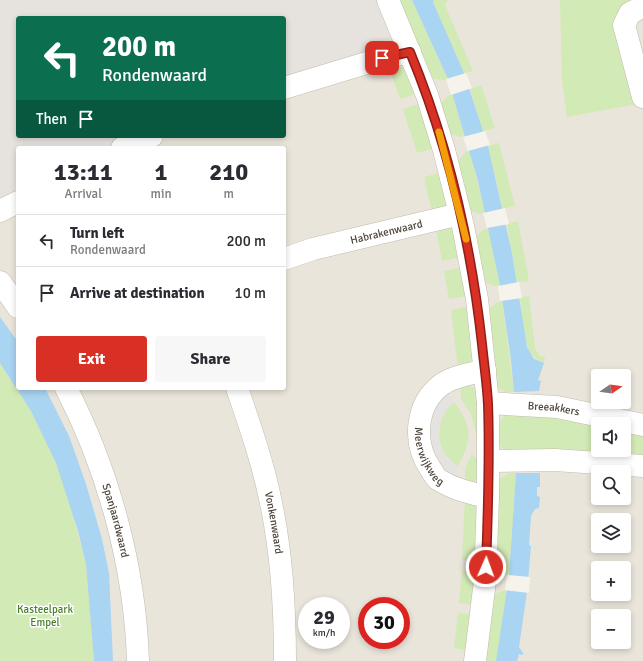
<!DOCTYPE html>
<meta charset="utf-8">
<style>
:root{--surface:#fff;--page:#f7f7f7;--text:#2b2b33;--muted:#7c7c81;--line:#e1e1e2;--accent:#d93025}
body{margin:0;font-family:Signika,sans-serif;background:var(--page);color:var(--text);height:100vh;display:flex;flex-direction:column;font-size:15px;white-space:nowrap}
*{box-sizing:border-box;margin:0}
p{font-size:13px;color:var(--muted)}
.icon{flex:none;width:22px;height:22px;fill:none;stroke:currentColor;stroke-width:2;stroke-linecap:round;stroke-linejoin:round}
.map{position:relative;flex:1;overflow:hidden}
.sheet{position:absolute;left:16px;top:146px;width:270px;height:244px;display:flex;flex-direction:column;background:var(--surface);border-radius:4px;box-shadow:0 2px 6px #0003}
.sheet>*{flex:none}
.banner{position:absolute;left:16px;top:16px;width:270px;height:122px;border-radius:4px;box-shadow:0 2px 6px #0003;background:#0b6e4f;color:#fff;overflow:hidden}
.needle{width:26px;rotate:77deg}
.buttons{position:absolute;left:591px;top:369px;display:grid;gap:8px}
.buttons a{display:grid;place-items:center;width:40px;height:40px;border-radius:4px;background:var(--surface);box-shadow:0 2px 6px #0003;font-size:20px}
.speed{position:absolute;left:298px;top:597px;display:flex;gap:8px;font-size:20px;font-weight:700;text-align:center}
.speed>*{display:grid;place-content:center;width:52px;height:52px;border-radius:50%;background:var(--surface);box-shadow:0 2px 6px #0003;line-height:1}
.speed small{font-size:10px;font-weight:400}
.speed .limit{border:6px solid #d22;background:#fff;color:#111}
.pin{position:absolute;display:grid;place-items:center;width:34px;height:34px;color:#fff;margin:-17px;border-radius:8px;box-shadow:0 2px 6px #0006}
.me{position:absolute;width:44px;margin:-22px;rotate:2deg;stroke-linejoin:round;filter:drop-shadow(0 0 3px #0008)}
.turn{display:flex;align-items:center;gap:14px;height:84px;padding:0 20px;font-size:18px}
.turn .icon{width:52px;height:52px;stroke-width:2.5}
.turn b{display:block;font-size:28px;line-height:34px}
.then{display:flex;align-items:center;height:38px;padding:0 20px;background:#0003;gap:8px;font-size:15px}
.eta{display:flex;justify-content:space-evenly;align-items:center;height:68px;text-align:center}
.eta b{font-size:24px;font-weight:700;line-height:28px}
.cta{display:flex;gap:8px;margin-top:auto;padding:8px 20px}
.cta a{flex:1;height:46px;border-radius:4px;background:var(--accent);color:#fff;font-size:16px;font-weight:700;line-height:46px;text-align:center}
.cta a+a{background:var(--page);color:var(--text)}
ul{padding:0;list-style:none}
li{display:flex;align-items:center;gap:12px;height:52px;padding:0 20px;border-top:1px solid var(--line)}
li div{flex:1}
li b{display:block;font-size:15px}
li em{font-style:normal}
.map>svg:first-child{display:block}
.residential{fill:#eae5da;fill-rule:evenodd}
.industrial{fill:#e6e2dd}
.green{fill:#d2eab5}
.parking{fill:#e5e3e0}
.water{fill:#a9d4f2}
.pier{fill:#f6f3ec}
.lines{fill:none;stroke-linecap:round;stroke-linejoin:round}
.minor-casing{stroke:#c2bbae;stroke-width:23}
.minor{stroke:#fff;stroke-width:22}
.route-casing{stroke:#8d1f18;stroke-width:10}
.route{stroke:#d93025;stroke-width:7}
.slow{stroke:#f59e0b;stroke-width:7}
.labels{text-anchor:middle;stroke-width:3;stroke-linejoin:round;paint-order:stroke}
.street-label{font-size:11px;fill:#4b4439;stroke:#fff}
.park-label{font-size:11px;fill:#4a7f2a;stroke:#fff}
</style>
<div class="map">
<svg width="643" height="661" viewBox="0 0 643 661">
<rect width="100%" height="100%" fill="#f6f3ec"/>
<path class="residential" d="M0,0H643V661H0ZM18,18H284V136H18ZM18,148H284V388H18ZM598,376H624V402H598ZM598,424H624V450H598ZM598,472H624V498H598ZM598,520H624V546H598ZM598,568H624V594H598ZM307,606H341V640H307ZM367,606H401V640H367ZM598,616H624V642H598Z"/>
<polygon class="industrial" points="0,0 387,0 397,42 284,78 284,18 18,18 18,136 133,136 104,148 18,148 18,195 0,205"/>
<g class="green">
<polygon points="398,0 412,0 448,79 443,80 430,78"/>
<polygon points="434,0 448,0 445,5 473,71 464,73 433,2"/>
<polygon points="560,0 640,0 631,3 637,104 567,117 562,80"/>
<polygon points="401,67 405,68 418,93 400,99 389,68"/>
<polygon points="481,85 495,128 483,131 470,89"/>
<polygon points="453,94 465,136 462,137 448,134 439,105 448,96"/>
<polygon points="421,103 435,148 417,153 403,109"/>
<polygon points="499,143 515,206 503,209 488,146"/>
<polygon points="470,151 485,213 481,214 467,210 456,163 466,152"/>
<polygon points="442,172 447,205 445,208 432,213 424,177"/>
<polygon points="518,221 529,281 517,282 507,224"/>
<polygon points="435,224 452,227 461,257 442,261"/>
<polygon points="489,228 500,285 495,286 482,281 474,239 484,229"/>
<polygon points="463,267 468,296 449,299 444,271"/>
<path d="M529,296L535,349L540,356L545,357L544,363C521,356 523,318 520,298Z"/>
<polygon points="502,301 514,392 506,392 494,387 486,311 498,302"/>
<polygon points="470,306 474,359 458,369 451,310"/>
<polygon points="0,363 31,411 56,463 69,500 86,564 94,661 0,661"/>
<polygon points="462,382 477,390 482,445 477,437 471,414 461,399 460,383"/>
<path d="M454,402C473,427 472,439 458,466C435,452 432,420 454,402Z"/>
<path d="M512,411L598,424V450H624V427L643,431V460L506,452L498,442C499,428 497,417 512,411Z"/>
<polygon points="472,454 479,462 478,478 473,483 465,484 465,468"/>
<polygon points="509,473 516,473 509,576 505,575 493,567 496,481"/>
<polygon points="465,498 480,504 480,561 462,560"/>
<polygon points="462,571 480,572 477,605 459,603"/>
<polygon points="504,590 507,591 496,661 482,661 491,596"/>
<polygon points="458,613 476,615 471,651 454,648"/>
</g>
<polygon class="parking" points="447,393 454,402 449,406 442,418 438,436 440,444 447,458 458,466 453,478 434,462 427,418"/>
<g class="water">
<polygon points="412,0 434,0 433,2 464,73 488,146 512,253 527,347 534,359 544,363 538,380 541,381 539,391 514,392 511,360 500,285 478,181 448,79"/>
<polygon points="0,317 18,342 18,388 45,388 69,436 86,484 102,539 109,573 113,661 94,661 86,564 78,531 56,463 31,411 0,363"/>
<polygon points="516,473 540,473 540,487 537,487 537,496 540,497 539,508 535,509 531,516 529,545 531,546 527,592 519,647 523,653 523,655 519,654 517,661 496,661 509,576"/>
</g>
<g class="pier">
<polygon points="466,73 472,88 451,95 446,79"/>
<polygon points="485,131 490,145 468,151 463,137"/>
<polygon points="505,208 509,224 487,228 483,213"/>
<polygon points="519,282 522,298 500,301 498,286"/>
<polygon points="507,575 530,577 529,593 505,590"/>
</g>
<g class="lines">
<g class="minor-casing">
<g id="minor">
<polyline points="388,0 427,95 444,150 463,226 477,299 488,403 488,497 485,581 475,661"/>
<polyline points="643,7 630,13 624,25 643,97"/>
<polyline points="284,88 383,58 410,52"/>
<polyline points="122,148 152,136"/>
<polyline points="0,211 18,202"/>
<path id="s1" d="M284,259L313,249L460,214"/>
<polyline points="0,282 18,307"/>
<path id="s2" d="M485,370C471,374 453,376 441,385C415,405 413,443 430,468C433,472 435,478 439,480C455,490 471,493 488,497"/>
<path id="s3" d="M66,388C109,471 135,568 138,661"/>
<path id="s4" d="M237,388C250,426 263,463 271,503C282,555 285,608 285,661"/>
<path id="s5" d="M488,403L557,407L643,425"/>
<polyline points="488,461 555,460 643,466"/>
</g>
</g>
<use href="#minor" class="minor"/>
</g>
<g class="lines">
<g class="route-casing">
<path id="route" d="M382,58L410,52C448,144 471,244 482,344C484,364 487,384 488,404C490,458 488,513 486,567"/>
</g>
<use href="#route" class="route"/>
<polyline class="slow" points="439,132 466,239"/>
</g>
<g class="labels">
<g class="street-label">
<text dy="4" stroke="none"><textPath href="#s1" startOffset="106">Habrakenwaard</textPath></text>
<text dy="4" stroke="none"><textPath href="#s5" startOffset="66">Breeakkers</textPath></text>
<text dy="4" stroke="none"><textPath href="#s2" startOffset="127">Meerwijkweg</textPath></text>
<text dy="4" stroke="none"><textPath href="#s3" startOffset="142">Spanjaardwaard</textPath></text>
<text dy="4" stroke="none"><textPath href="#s4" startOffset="140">Vonkenwaard</textPath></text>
</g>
<g class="park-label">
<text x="45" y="613">Kasteelpark<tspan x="45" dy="13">Empel</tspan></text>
</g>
</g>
</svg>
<div class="buttons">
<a><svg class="needle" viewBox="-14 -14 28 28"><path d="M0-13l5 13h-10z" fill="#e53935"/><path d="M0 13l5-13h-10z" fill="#7c7c81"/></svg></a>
<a><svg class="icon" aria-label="sound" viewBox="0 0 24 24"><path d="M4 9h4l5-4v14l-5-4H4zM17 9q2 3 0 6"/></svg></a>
<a><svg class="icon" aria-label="search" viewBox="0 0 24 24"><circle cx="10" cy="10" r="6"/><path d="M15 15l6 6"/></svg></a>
<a><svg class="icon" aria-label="layers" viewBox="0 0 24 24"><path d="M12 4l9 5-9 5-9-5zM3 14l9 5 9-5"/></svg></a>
<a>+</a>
<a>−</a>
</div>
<div class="speed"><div>29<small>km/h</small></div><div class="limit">30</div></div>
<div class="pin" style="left:382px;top:58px;background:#d93025"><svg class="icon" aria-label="arrive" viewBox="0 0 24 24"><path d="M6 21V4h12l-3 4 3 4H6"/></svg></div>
<svg class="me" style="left:486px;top:567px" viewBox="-20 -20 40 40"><circle r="17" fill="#d93025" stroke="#fff" stroke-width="3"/><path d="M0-11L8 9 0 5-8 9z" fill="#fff"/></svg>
<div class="banner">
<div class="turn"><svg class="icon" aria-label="left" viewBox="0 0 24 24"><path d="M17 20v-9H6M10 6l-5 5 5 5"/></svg><div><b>200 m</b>Rondenwaard</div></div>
<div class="then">Then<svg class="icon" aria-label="arrive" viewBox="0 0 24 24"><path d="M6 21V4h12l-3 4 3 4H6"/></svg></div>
</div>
<section class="sheet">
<div class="eta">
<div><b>13:11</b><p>Arrival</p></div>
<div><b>1</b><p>min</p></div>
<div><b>210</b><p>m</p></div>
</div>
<ul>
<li><svg class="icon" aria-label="left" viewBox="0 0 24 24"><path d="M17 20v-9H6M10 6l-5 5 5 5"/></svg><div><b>Turn left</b><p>Rondenwaard</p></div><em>200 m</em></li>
<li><svg class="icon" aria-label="arrive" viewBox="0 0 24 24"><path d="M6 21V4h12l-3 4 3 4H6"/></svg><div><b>Arrive at destination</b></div><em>10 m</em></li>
</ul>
<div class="cta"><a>Exit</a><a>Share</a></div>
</section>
</div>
